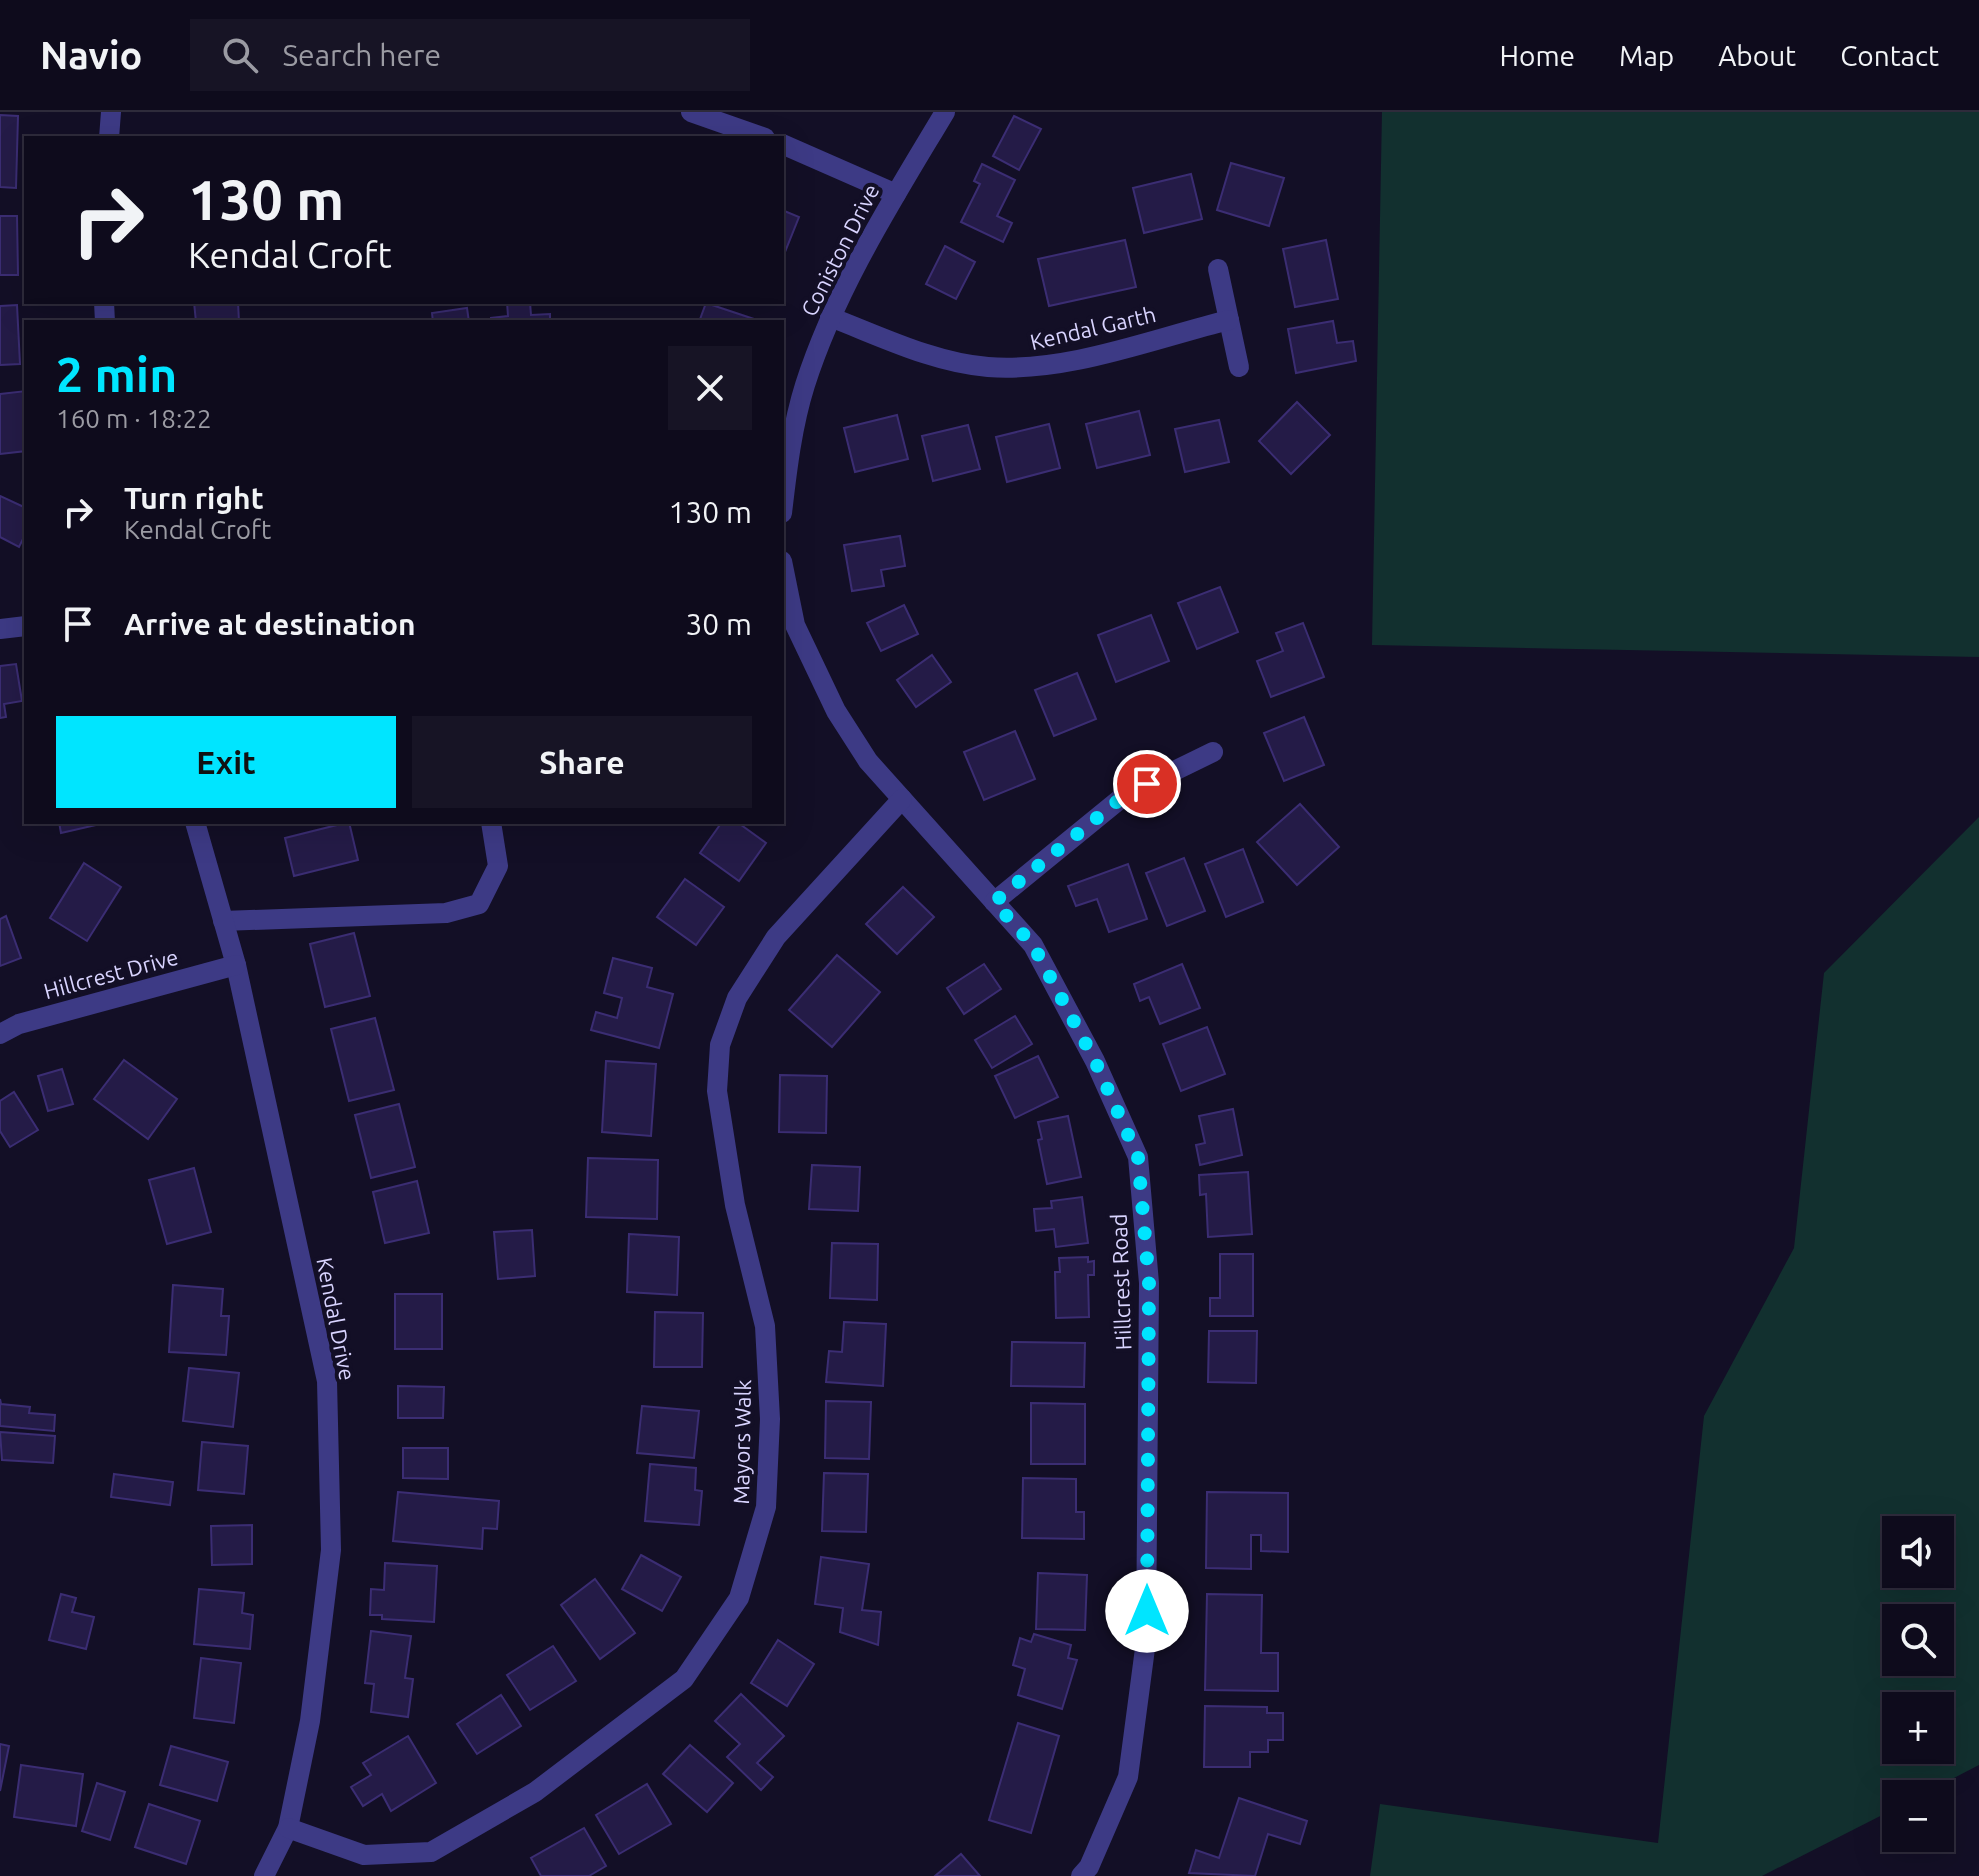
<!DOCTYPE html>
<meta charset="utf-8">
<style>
:root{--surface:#0e0b1c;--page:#171425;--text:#f1f3f6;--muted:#9b9ba3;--line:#2e2b3b;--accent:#00e5ff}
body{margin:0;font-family:Ubuntu,sans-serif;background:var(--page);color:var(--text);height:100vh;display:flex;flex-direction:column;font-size:30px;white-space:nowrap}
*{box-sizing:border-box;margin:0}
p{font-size:26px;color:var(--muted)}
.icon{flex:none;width:44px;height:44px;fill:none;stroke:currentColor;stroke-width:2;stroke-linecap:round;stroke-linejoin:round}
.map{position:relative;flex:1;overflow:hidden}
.drawer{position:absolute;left:24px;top:208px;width:760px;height:504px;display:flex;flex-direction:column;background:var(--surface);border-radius:0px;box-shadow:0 8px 32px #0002,0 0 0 2px var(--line)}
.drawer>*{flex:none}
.hud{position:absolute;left:24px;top:24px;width:760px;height:168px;border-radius:0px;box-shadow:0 8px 32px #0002,0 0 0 2px var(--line);background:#0e0b1c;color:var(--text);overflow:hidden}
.buttons{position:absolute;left:1882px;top:1404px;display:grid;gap:16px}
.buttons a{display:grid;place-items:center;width:72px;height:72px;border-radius:0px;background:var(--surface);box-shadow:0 8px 32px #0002,0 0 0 2px var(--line);font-size:40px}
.pin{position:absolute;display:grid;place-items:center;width:68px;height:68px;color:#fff;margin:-34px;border:4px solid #fff;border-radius:50%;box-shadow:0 2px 8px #0007}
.me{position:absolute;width:88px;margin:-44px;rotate:0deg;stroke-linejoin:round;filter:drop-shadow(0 0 6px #0008)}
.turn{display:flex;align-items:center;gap:28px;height:168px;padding:0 32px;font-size:36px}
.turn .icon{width:104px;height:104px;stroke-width:2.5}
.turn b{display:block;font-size:56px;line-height:68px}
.round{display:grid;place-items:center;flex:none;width:84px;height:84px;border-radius:0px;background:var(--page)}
.head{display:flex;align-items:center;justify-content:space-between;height:136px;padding:0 32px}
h1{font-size:48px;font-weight:700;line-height:60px;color:var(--accent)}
.button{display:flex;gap:16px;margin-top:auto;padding:16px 32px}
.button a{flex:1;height:92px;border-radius:0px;background:var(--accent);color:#111;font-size:32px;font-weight:700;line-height:92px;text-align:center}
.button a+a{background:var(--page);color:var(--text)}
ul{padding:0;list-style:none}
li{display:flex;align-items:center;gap:24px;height:112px;padding:0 32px}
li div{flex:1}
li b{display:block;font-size:30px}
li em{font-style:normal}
header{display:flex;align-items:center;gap:48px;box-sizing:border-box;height:112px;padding:0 40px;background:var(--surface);border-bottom:2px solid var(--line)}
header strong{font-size:38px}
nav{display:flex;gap:44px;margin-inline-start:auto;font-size:28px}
.search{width:560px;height:72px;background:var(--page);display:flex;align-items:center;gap:20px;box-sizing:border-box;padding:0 28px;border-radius:0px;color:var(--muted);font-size:30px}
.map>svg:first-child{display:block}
.green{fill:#12302f;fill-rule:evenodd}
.building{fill:#241b47;stroke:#3b2d73;stroke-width:2}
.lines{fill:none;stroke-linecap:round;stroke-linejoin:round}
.lane{stroke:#3d3a85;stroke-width:20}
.street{stroke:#3d3a85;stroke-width:20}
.route{stroke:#00e5ff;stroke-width:14;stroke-dasharray:0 25.2}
.labels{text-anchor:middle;stroke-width:8;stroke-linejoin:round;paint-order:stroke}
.street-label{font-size:22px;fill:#d9d4ff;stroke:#130f26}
</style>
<header>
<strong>Navio</strong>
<div class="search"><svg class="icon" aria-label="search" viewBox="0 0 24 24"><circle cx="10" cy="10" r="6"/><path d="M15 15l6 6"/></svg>Search here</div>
<nav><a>Home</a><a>Map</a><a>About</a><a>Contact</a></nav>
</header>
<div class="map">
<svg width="1979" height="1764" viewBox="0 0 1979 1764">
<rect width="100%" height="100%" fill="#130f26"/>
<g class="green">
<polygon points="1382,0 1979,0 1979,545 1372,533"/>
<path d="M1979,705V1653L1923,1682H1896V1696L1762,1764H1370L1380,1692L1658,1731L1704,1304L1794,1136L1824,861ZM1896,1418H1940V1462H1896ZM1896,1506H1940V1550H1896ZM1896,1594H1940V1638H1896Z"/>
</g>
<g class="building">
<polygon points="0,3 18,4 16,76 0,75"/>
<polygon points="1014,4 1041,17 1019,58 993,44"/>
<polygon points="1231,51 1284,66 1269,114 1217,98"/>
<polygon points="982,52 1015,68 997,104 1012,111 1003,130 961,110 980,72 974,69"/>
<polygon points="1191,62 1202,107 1144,121 1133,76"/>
<polygon points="782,98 799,105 783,145 782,145"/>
<polygon points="0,104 17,104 18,163 0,163"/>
<polygon points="1125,128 1136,175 1049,194 1038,147"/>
<polygon points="1326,128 1338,187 1295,195 1283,137"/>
<polygon points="945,134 975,150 956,187 926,172"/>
<polygon points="194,190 238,190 239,210 196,210"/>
<polygon points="507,190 530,190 531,203 550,202 550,210 491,210 491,206 508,204"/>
<polygon points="706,191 760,209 759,210 699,210"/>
<polygon points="17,193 20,252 0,253 0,194"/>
<polygon points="467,196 469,210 433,210 432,201"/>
<polygon points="1333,209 1337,231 1353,229 1356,249 1296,261 1288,217"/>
<polygon points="26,279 26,339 0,342 0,282"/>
<polygon points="1297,290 1330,323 1291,362 1259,329"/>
<polygon points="1139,299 1150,343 1097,356 1086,312"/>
<polygon points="897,303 908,347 855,360 844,316"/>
<polygon points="1219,308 1229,350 1185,360 1175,317"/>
<polygon points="1049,312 1060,356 1007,370 996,325"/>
<polygon points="968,313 980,357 933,369 922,324"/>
<polygon points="0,384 26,396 26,421 19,435 0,425"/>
<polygon points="900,424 905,454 881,458 884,474 852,479 844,433"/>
<polygon points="1220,475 1238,520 1197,537 1178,491"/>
<polygon points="904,493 918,522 881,539 867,511"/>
<polygon points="1151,503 1169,549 1116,570 1098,523"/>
<polygon points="1303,511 1324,565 1271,585 1257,549 1283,539 1276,521"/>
<polygon points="932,543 951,570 916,595 897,568"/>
<polygon points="16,552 22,589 4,592 6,605 0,606 0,554"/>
<polygon points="1077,561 1096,607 1054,624 1035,578"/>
<polygon points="1304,605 1324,653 1284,669 1264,621"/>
<polygon points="1015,619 1035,667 984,688 964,640"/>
<polygon points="1300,692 1339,735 1297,773 1257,730"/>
<polygon points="59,710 104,710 105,711 61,721"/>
<polygon points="349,710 358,748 294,764 285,726"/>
<polygon points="722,710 737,710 766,731 739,769 700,741"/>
<polygon points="1243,737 1263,790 1226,805 1205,752"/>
<polygon points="1184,746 1205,799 1167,814 1146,761"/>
<polygon points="84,751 121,775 87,829 50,806"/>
<polygon points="1128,752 1147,807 1109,820 1097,787 1076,794 1068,774"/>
<polygon points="685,767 724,795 696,833 657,805"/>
<polygon points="903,775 934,805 897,842 866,812"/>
<polygon points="6,804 21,846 0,854 0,807"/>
<polygon points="354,821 370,884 325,895 310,832"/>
<polygon points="837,843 880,880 832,935 789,898"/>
<polygon points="613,846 652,856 647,875 673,882 659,936 591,918 596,900 617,906 622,886 604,881"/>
<polygon points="984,852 1001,877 964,902 947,876"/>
<polygon points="1182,852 1200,896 1160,912 1149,885 1140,889 1134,872"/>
<polygon points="1015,904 1032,932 992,956 975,928"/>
<polygon points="375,906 394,978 349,989 331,917"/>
<polygon points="1207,915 1225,962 1181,979 1163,932"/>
<polygon points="1038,944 1058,985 1015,1006 995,964"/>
<polygon points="124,948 177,987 148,1027 94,987"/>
<polygon points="606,949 656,952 651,1024 602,1020"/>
<polygon points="62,957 73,992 48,999 38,964"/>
<polygon points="780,963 827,964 826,1021 779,1020"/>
<polygon points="14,980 38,1018 10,1035 0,1019 0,989"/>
<polygon points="399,992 415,1055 371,1066 355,1003"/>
<polygon points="1233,997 1242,1043 1200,1053 1196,1033 1205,1031 1199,1004"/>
<polygon points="1068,1004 1081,1065 1047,1072 1038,1028 1042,1027 1038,1010"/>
<polygon points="588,1046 658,1048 657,1107 586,1105"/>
<polygon points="812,1053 860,1055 858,1099 809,1097"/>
<polygon points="194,1056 211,1120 167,1132 149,1068"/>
<polygon points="1248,1060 1252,1122 1208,1125 1206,1082 1200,1083 1199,1063"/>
<polygon points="417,1069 429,1121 385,1131 373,1080"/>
<polygon points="1082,1085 1088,1131 1056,1135 1054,1117 1036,1119 1034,1097 1052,1096 1051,1089"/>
<polygon points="532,1118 535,1164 498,1167 494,1120"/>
<polygon points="629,1122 679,1125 677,1183 627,1180"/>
<polygon points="832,1131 878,1132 877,1188 830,1186"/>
<polygon points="1220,1142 1253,1142 1253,1204 1210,1204 1210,1186 1220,1186"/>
<polygon points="1088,1145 1088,1150 1094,1149 1094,1163 1088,1163 1089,1205 1056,1206 1055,1160 1060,1160 1059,1146"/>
<polygon points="173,1173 223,1177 221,1204 229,1204 226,1243 169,1240"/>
<rect x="395" y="1182" width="47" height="55"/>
<polygon points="655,1200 703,1201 702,1255 654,1255"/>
<polygon points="844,1210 886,1212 883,1274 826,1270 829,1239 842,1240"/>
<polygon points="1209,1219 1257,1219 1256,1271 1208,1270"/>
<polygon points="1012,1230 1085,1231 1084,1275 1011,1274"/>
<polygon points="189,1256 239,1261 233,1315 183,1309"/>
<polygon points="398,1274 444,1275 443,1306 398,1306"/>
<polygon points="0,1287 1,1292 30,1295 29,1301 55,1303 54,1319 0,1314"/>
<polygon points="826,1289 871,1290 869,1347 825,1346"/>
<polygon points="1031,1291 1085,1292 1085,1352 1031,1352"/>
<polygon points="642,1294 699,1299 694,1346 637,1341"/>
<polygon points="0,1320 55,1324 53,1351 2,1348"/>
<polygon points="202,1330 248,1334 244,1382 198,1378"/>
<polygon points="403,1336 448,1336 448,1367 403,1366"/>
<polygon points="650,1352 696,1356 695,1378 702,1379 699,1413 645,1409"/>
<polygon points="824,1361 868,1362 866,1420 822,1419"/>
<polygon points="114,1362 173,1370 170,1393 111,1385"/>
<polygon points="1023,1366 1076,1367 1076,1400 1084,1400 1084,1427 1022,1426"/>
<polygon points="398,1380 499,1389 497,1417 483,1416 482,1437 393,1429"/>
<polygon points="1207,1380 1288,1381 1288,1440 1261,1439 1261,1423 1251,1423 1251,1457 1206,1456"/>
<polygon points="252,1413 252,1452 212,1453 211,1414"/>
<polygon points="641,1443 681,1465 662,1499 622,1477"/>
<polygon points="821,1445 869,1452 862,1498 881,1500 878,1533 840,1520 843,1496 815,1492"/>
<polygon points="385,1451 437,1454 434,1510 382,1507 382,1503 370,1503 371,1477 384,1478"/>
<polygon points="1038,1461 1087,1463 1085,1518 1036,1517"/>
<polygon points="595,1467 635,1521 600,1547 561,1493"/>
<polygon points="199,1477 244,1481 242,1501 253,1503 250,1537 194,1532"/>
<polygon points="61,1482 76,1486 72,1500 94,1505 86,1537 49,1528"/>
<polygon points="1207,1482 1262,1483 1261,1541 1278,1541 1278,1579 1205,1578"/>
<polygon points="371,1519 411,1524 405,1566 413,1567 408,1605 371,1600 374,1572 365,1571"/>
<polygon points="1034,1522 1071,1533 1068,1546 1077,1548 1062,1597 1018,1583 1025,1557 1013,1553 1020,1526 1031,1530"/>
<polygon points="778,1528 814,1552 787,1594 751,1571"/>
<polygon points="553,1534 576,1569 530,1598 507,1563"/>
<polygon points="201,1546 241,1551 234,1611 194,1606"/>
<polygon points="741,1582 784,1624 757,1651 773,1665 761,1678 727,1645 740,1632 715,1609"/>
<polygon points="501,1583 521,1614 477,1642 457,1612"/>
<polygon points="1205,1594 1267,1595 1267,1601 1283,1601 1283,1628 1268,1628 1268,1640 1250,1640 1250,1655 1204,1655"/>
<polygon points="1018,1611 1059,1624 1031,1721 989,1708"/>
<polygon points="408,1624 436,1671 391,1699 382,1682 363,1694 351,1675 371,1663 363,1651"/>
<polygon points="0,1632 9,1634 0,1679"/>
<polygon points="690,1633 733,1671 707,1700 663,1662"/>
<polygon points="171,1634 228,1650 217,1689 160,1673"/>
<polygon points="21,1653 83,1662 76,1714 14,1705"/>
<polygon points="97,1671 125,1680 110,1728 82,1719"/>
<polygon points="647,1672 671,1712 619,1742 596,1703"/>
<polygon points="1239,1686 1307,1709 1300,1732 1268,1722 1255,1764 1189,1761 1196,1738 1219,1746"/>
<polygon points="149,1692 200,1709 186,1752 135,1735"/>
<polygon points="584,1716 606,1754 589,1764 541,1764 531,1746"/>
<polygon points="961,1742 980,1764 935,1764"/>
</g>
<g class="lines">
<polyline class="lane" points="223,809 446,801 479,792 498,754 491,710"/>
<g class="street">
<polyline points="691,0 765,26"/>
<polyline points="109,26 111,0"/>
<polyline points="782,32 896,82"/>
<polyline points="1218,157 1239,255"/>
<polyline points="104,190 105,210"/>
<path d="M830,205C880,224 934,251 988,255C1067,261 1152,227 1229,208"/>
<path d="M782,401C787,358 792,314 805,273C836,176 893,87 945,0"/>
<polyline points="782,449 795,513 836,599 868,649 1033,833 1095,949 1138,1045 1149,1171 1146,1529 1128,1665 1089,1755 1081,1764"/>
<polyline points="0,517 26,514"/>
<polyline points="195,710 236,853 327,1269 331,1438 310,1609 288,1716 264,1764"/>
<polyline points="994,790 1125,683 1213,640"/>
<polyline points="0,922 19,912 236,853"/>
<polyline points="288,1716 364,1743 431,1740 535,1680 684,1567 739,1486 766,1395 770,1307 765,1214 735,1093 717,979 720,933 737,886 776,825 902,687"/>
</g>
</g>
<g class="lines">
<polyline class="route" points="1147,1499 1149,1171 1138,1045 1095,949 1033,833 994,790 1125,683 1147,672"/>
</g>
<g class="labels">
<g class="street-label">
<text transform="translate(840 138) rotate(-63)" y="8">Coniston Drive</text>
<text transform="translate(1093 216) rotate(-13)" y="8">Kendal Garth</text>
<text transform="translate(111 862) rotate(-15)" y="8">Hillcrest Drive</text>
<text transform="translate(1121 1170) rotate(-92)" y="8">Hillcrest Road</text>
<text transform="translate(336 1207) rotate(79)" y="8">Kendal Drive</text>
<text transform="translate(742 1330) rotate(-89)" y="8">Mayors Walk</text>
</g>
</g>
</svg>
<div class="buttons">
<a><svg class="icon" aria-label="sound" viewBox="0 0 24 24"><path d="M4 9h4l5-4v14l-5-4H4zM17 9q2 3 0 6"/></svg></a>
<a><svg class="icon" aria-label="search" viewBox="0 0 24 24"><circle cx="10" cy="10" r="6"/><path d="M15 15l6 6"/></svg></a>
<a>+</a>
<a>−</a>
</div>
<div class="pin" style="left:1147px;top:672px;background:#d93025"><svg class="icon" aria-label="arrive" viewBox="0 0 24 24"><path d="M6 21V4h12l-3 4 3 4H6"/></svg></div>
<svg class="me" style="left:1147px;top:1499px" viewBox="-20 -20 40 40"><circle r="19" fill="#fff"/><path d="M0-13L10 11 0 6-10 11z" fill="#00e5ff"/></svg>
<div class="hud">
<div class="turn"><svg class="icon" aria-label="right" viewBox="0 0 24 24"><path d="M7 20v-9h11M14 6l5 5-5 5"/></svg><div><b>130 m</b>Kendal Croft</div></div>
</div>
<section class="drawer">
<div class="head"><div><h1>2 min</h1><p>160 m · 18:22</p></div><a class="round"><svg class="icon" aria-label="close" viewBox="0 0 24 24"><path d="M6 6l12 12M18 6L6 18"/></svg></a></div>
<ul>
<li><svg class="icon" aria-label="right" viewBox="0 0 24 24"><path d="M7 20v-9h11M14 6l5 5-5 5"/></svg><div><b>Turn right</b><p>Kendal Croft</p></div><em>130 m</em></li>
<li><svg class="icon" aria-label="arrive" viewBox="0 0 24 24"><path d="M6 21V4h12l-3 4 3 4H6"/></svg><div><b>Arrive at destination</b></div><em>30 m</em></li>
</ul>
<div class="button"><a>Exit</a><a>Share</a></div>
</section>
</div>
